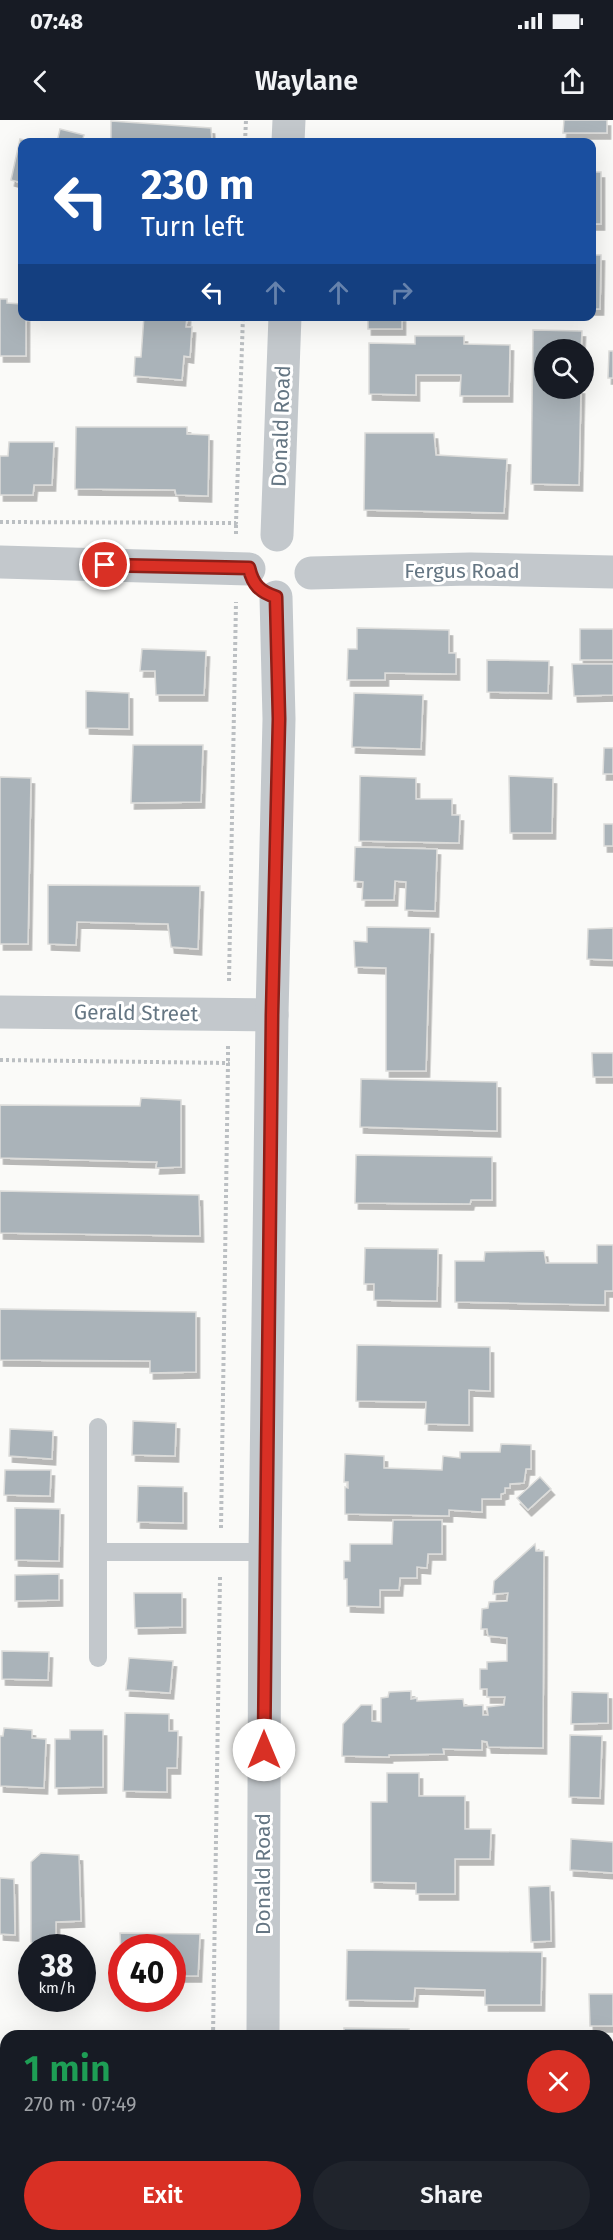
<!DOCTYPE html>
<meta charset="utf-8">
<style>
:root{--surface:#171b24;--page:#20242c;--text:#f1f3f6;--muted:#9ea1a6;--accent:#d93025}
body{margin:0;font-family:"Fira Sans",sans-serif;background:var(--page);color:var(--text);height:100vh;display:flex;flex-direction:column;font-size:22px;white-space:nowrap}
*{box-sizing:border-box;margin:0}
p{font-size:20px;color:var(--muted)}
.icon{flex:none;width:33px;height:33px;fill:none;stroke:currentColor;stroke-width:2;stroke-linecap:round;stroke-linejoin:round}
.map{position:relative;flex:1;overflow:hidden}
.side{position:absolute;left:0px;top:1910px;width:614px;height:212px;display:flex;flex-direction:column;background:var(--surface);border-radius:18px 18px 0 0;box-shadow:0 6px 24px #0002}
.side>*{flex:none}
.guide{position:absolute;left:18px;top:18px;width:578px;height:183px;border-radius:12px;box-shadow:0 6px 24px #0002;background:#1a4fa0;color:#fff;overflow:hidden}
.controls{position:absolute;left:534px;top:219px;display:grid;gap:12px}
.controls a{display:grid;place-items:center;width:60px;height:60px;border-radius:50%;background:var(--surface);box-shadow:0 6px 24px #0002;font-size:30px}
.speed{position:absolute;left:18px;top:1814px;display:flex;gap:12px;font-size:30px;font-weight:700;text-align:center}
.speed>*{display:grid;place-content:center;width:78px;height:78px;border-radius:50%;background:var(--surface);box-shadow:0 6px 24px #0002;line-height:1}
.speed small{font-size:15px;font-weight:400}
.speed .limit{border:9px solid #d22;background:#fff;color:#111}
.pin{position:absolute;display:grid;place-items:center;width:51px;height:51px;color:#fff;margin:-26px;border:3px solid #fff;border-radius:50%;box-shadow:0 2px 6px #0007}
.me{position:absolute;width:66px;margin:-33px;rotate:0deg;stroke-linejoin:round;filter:drop-shadow(0 0 4px #0008)}
.turn{display:flex;align-items:center;gap:21px;height:126px;padding:0 24px;font-size:27px}
.turn .icon{width:78px;height:78px;stroke-width:2.5}
.turn b{display:block;font-size:42px;line-height:51px}
.lanes{display:flex;align-items:center;height:57px;padding:0 24px;background:#0003;justify-content:center;gap:30px;direction:ltr}
.lanes .off{opacity:.35}
.round{display:grid;place-items:center;flex:none;width:63px;height:63px;border-radius:32px;background:var(--page)}
.overview{display:flex;align-items:center;justify-content:space-between;height:102px;padding:0 24px}
h1{font-size:36px;font-weight:600;line-height:45px;color:#1e9e55}
.button{display:flex;gap:12px;margin-top:auto;padding:12px 24px}
.button a{flex:1;height:69px;border-radius:36px;background:var(--accent);color:#fff;font-size:24px;font-weight:600;line-height:69px;text-align:center}
.button a+a{background:var(--page);color:var(--text)}
.status{display:flex;justify-content:space-between;align-items:center;height:42px;padding:0 30px;background:var(--surface);direction:ltr}
.status svg{height:16px;fill:currentColor}
header{display:flex;justify-content:space-between;align-items:center;height:78px;padding:0 24px;background:var(--surface);font-size:27px;font-weight:600}
.map>svg:first-child{display:block}
.building{fill:#aab3b9;stroke:#dcdcda;stroke-width:1.5;filter:url(#shadow)}
.lines{fill:none;stroke-linecap:round;stroke-linejoin:round}
.path{stroke:#bbbfc2;stroke-width:4;stroke-dasharray:3 3;stroke-linecap:butt}
.service{stroke:#c3c8cc;stroke-width:18}
.minor{stroke:#c3c8cc;stroke-width:33}
.tertiary{stroke:#c3c8cc;stroke-width:33}
.route-casing{stroke:#8d1f18;stroke-width:15}
.route{stroke:#d93025;stroke-width:10}
.labels{text-anchor:middle;stroke-width:6;stroke-linejoin:round;paint-order:stroke}
.street-label{font-size:21px;fill:#657683;stroke:#fff}
</style>
<div class="status"><b>07:48</b><svg viewBox="0 0 49 12"><path d="M0 12V9h3v3zM5 12V6h3v6zM10 12V3h3v9zM15 12V0h3v12zM26 1h20v11H26zM47 4h2v5h-2z"/></svg></div>
<header><svg class="icon" aria-label="back" viewBox="0 0 24 24"><path d="M15 5l-7 7 7 7"/></svg>Waylane<svg class="icon" aria-label="share" viewBox="0 0 24 24"><path d="M12 15V3M7 8l5-5 5 5M5 13v7h14v-7"/></svg></header>
<div class="map">
<svg width="613" height="2120" viewBox="0 0 613 2120">
<defs>
<filter id="shadow"><feDropShadow dx="3.5" dy="6" stdDeviation="0" flood-color="#0004"/></filter>
</defs>
<rect width="100%" height="100%" fill="#fafaf8"/>
<g class="building">
<polygon points="564,0 607,0 607,13 563,13"/>
<polygon points="111,1 211,8 212,22 111,22"/>
<polygon points="60,9 84,15 82,22 57,22"/>
<polygon points="20,19 34,22 22,22 22,63 11,60"/>
<rect x="591" y="52" width="10" height="52"/>
<polygon points="591,135 601,135 600,189 591,189"/>
<polygon points="0,179 7,179 7,183 22,184 22,196 26,196 26,236 0,236"/>
<polygon points="144,196 187,196 186,207 192,207 190,237 184,236 182,260 134,256 135,237 141,237"/>
<rect x="368" y="196" width="34" height="13"/>
<polygon points="533,210 582,211 581,230 544,230 544,268 581,268 579,365 531,364"/>
<polygon points="415,216 464,216 464,224 510,225 509,276 460,276 461,255 416,255 416,275 369,274 369,223 415,224"/>
<polygon points="609,231 613,231 613,258 608,258"/>
<polygon points="76,307 187,307 187,314 209,315 208,376 176,375 175,370 75,369"/>
<polygon points="365,313 434,313 436,335 507,339 504,393 364,390"/>
<polygon points="9,322 54,322 52,365 34,365 33,375 0,375 0,336 8,336"/>
<polygon points="357,508 449,510 449,533 456,533 456,554 385,553 385,560 347,560 348,529 357,529"/>
<rect x="580" y="509" width="33" height="31"/>
<polygon points="142,529 206,531 204,575 156,575 155,551 140,551"/>
<polygon points="487,540 549,541 548,573 487,572"/>
<polygon points="572,544 613,544 613,575 574,576"/>
<polygon points="86,571 129,573 129,609 86,608"/>
<polygon points="354,573 423,575 421,629 352,627"/>
<polygon points="133,625 203,625 201,682 131,683"/>
<polygon points="604,628 613,628 613,654 603,654"/>
<polygon points="360,656 416,658 416,679 452,679 452,695 460,695 459,723 359,721"/>
<polygon points="509,656 553,658 552,713 510,713"/>
<polygon points="0,657 31,658 28,824 0,824"/>
<rect x="604" y="704" width="9" height="22"/>
<polygon points="355,727 437,729 435,791 405,790 406,762 395,761 394,780 362,780 363,762 354,761"/>
<polygon points="48,765 200,766 198,829 171,827 168,804 77,802 76,825 48,824"/>
<polygon points="367,807 430,808 426,951 386,951 386,848 355,847 354,821 367,822"/>
<polygon points="613,808 613,840 587,839 588,809"/>
<polygon points="592,933 613,933 613,957 593,957"/>
<polygon points="361,959 497,962 497,1011 360,1007"/>
<polygon points="141,978 181,980 181,1047 156,1048 157,1042 0,1038 0,985 140,986"/>
<polygon points="356,1035 492,1037 492,1080 471,1080 470,1084 355,1083"/>
<polygon points="0,1071 199,1075 200,1116 0,1113"/>
<polygon points="597,1125 613,1125 613,1171 605,1171 605,1185 455,1182 455,1141 484,1141 485,1132 544,1131 546,1143 597,1143"/>
<polygon points="365,1128 438,1129 437,1181 374,1180 374,1164 364,1164"/>
<polygon points="0,1189 196,1192 196,1252 150,1253 150,1241 0,1240"/>
<polygon points="357,1225 490,1227 490,1271 469,1270 469,1305 425,1304 426,1282 356,1281"/>
<polygon points="133,1301 176,1303 175,1336 132,1335"/>
<polygon points="10,1309 53,1311 52,1339 9,1336"/>
<polygon points="501,1324 531,1325 531,1349 526,1349 524,1363 510,1364 510,1368 505,1368 505,1373 501,1374 501,1379 482,1379 482,1392 449,1390 449,1396 345,1394 345,1367 348,1368 348,1362 344,1362 345,1334 384,1336 384,1348 442,1350 443,1336 460,1338 460,1332 500,1332"/>
<polygon points="5,1350 51,1350 50,1376 4,1375"/>
<polygon points="540,1357 551,1369 528,1390 517,1378"/>
<polygon points="138,1366 183,1367 183,1403 137,1402"/>
<polygon points="15,1388 60,1389 59,1441 15,1440"/>
<polygon points="393,1400 442,1400 442,1434 428,1434 427,1448 417,1447 417,1458 400,1458 399,1470 380,1470 380,1487 347,1486 347,1459 344,1459 344,1441 350,1441 350,1424 392,1424"/>
<polygon points="535,1424 536,1431 544,1431 543,1628 488,1627 487,1622 482,1621 482,1630 443,1629 444,1634 389,1635 389,1637 342,1636 343,1604 361,1585 372,1585 372,1601 381,1602 381,1578 388,1577 389,1572 411,1571 411,1579 417,1578 417,1581 463,1579 464,1586 483,1585 483,1595 488,1595 487,1587 504,1585 505,1577 487,1577 487,1569 480,1569 480,1549 487,1549 487,1542 507,1541 507,1518 488,1516 487,1509 481,1509 482,1489 488,1488 489,1482 507,1481 508,1473 493,1474 494,1461"/>
<polygon points="59,1454 59,1480 15,1481 15,1455"/>
<polygon points="134,1473 182,1473 182,1507 135,1508"/>
<polygon points="2,1531 49,1532 48,1560 2,1559"/>
<polygon points="129,1538 173,1541 170,1573 126,1570"/>
<polygon points="572,1572 608,1573 608,1603 571,1604"/>
<polygon points="125,1593 169,1594 169,1611 178,1611 177,1648 167,1648 167,1672 123,1671"/>
<polygon points="4,1608 32,1610 32,1618 46,1619 44,1668 0,1666 0,1616 3,1616"/>
<polygon points="70,1610 103,1610 103,1667 55,1668 55,1619 70,1619"/>
<polygon points="570,1615 602,1616 600,1678 569,1677"/>
<polygon points="387,1653 419,1653 419,1676 465,1676 465,1709 491,1709 490,1739 455,1739 455,1774 416,1774 416,1763 371,1762 371,1682 387,1682"/>
<polygon points="571,1719 613,1722 613,1753 570,1750"/>
<polygon points="41,1733 79,1735 81,1801 56,1802 56,1822 52,1827 35,1827 31,1822 31,1742"/>
<polygon points="0,1758 14,1759 15,1815 0,1814"/>
<polygon points="550,1766 551,1821 531,1822 529,1767"/>
<polygon points="120,1813 200,1814 198,1856 172,1856 172,1827 122,1827 122,1853"/>
<polygon points="347,1830 542,1832 541,1885 485,1885 485,1870 415,1868 414,1881 346,1880"/>
<polygon points="589,1874 613,1874 613,1906 590,1906"/>
<polygon points="344,1908 409,1909 409,1916 344,1916"/>
<rect x="611" y="1949" width="2" height="28"/>
<rect x="0" y="2025" width="6" height="54"/>
<rect x="133" y="2115" width="42" height="5"/>
<polygon points="503,2115 556,2116 556,2120 503,2120"/>
</g>
<g class="lines">
<g class="path">
<polyline points="245,22 246,0"/>
<polyline points="0,402 236,403 243,196"/>
<polyline points="236,414 236,403"/>
<polyline points="229,861 236,482"/>
<polyline points="228,926 228,943"/>
<polyline points="0,940 228,943 221,1408"/>
<polyline points="213,1916 220,1457"/>
<polyline points="210,2120 210,2115"/>
</g>
<g class="service">
<polyline points="98,1432 265,1432"/>
<polyline points="98,1538 98,1307"/>
</g>
<g class="minor">
<polyline points="0,892 272,895"/>
<polyline points="0,1941 6,1941"/>
</g>
<g class="tertiary">
<polyline points="288,22 289,0"/>
<polyline points="277,415 285,196"/>
<polyline points="0,442 249,449"/>
<polyline points="311,453 470,449 613,452"/>
<polyline points="263,1916 265,1432 272,895 279,599 276,477"/>
<polyline points="258,2120 258,2115"/>
</g>
</g>
<g class="lines">
<g class="route-casing">
<path id="route" d="M105,445L249,448C253,465 260,472 276,477L279,599L272,895L264,1630"/>
</g>
<use href="#route" class="route"/>
</g>
<g class="labels">
<g class="street-label">
<text transform="translate(281 306) rotate(-88)" y="7">Donald Road</text>
<text x="462" y="458">Fergus Road</text>
<text transform="translate(136 893) rotate(1)" y="7">Gerald Street</text>
<text transform="translate(263 1754) rotate(-90)" y="7">Donald Road</text>
</g>
</g>
</svg>
<div class="controls">
<a><svg class="icon" aria-label="search" viewBox="0 0 24 24"><circle cx="10" cy="10" r="6"/><path d="M15 15l6 6"/></svg></a>
</div>
<div class="speed"><div>38<small>km/h</small></div><div class="limit">40</div></div>
<div class="pin" style="left:105px;top:445px;background:#d93025"><svg class="icon" aria-label="arrive" viewBox="0 0 24 24"><path d="M6 21V4h12l-3 4 3 4H6"/></svg></div>
<svg class="me" style="left:264px;top:1630px" viewBox="-20 -20 40 40"><circle r="19" fill="#fff"/><path d="M0-13L10 11 0 6-10 11z" fill="#d93025"/></svg>
<div class="guide">
<div class="turn"><svg class="icon" aria-label="left" viewBox="0 0 24 24"><path d="M17 20v-9H6M10 6l-5 5 5 5"/></svg><div><b>230 m</b>Turn left</div></div>
<div class="lanes"><svg class="icon" aria-label="left" viewBox="0 0 24 24"><path d="M17 20v-9H6M10 6l-5 5 5 5"/></svg><svg class="icon off" aria-label="ahead" viewBox="0 0 24 24"><path d="M12 20V5M6 11l6-6 6 6"/></svg><svg class="icon off" aria-label="ahead" viewBox="0 0 24 24"><path d="M12 20V5M6 11l6-6 6 6"/></svg><svg class="icon off" aria-label="right" viewBox="0 0 24 24"><path d="M7 20v-9h11M14 6l5 5-5 5"/></svg></div>
</div>
<section class="side">
<div class="overview"><div><h1>1 min</h1><p>270 m · 07:49</p></div><a class="round" style="background:#d93025;color:#fff"><svg class="icon" aria-label="close" viewBox="0 0 24 24"><path d="M6 6l12 12M18 6L6 18"/></svg></a></div>
<div class="button"><a>Exit</a><a>Share</a></div>
</section>
</div>
